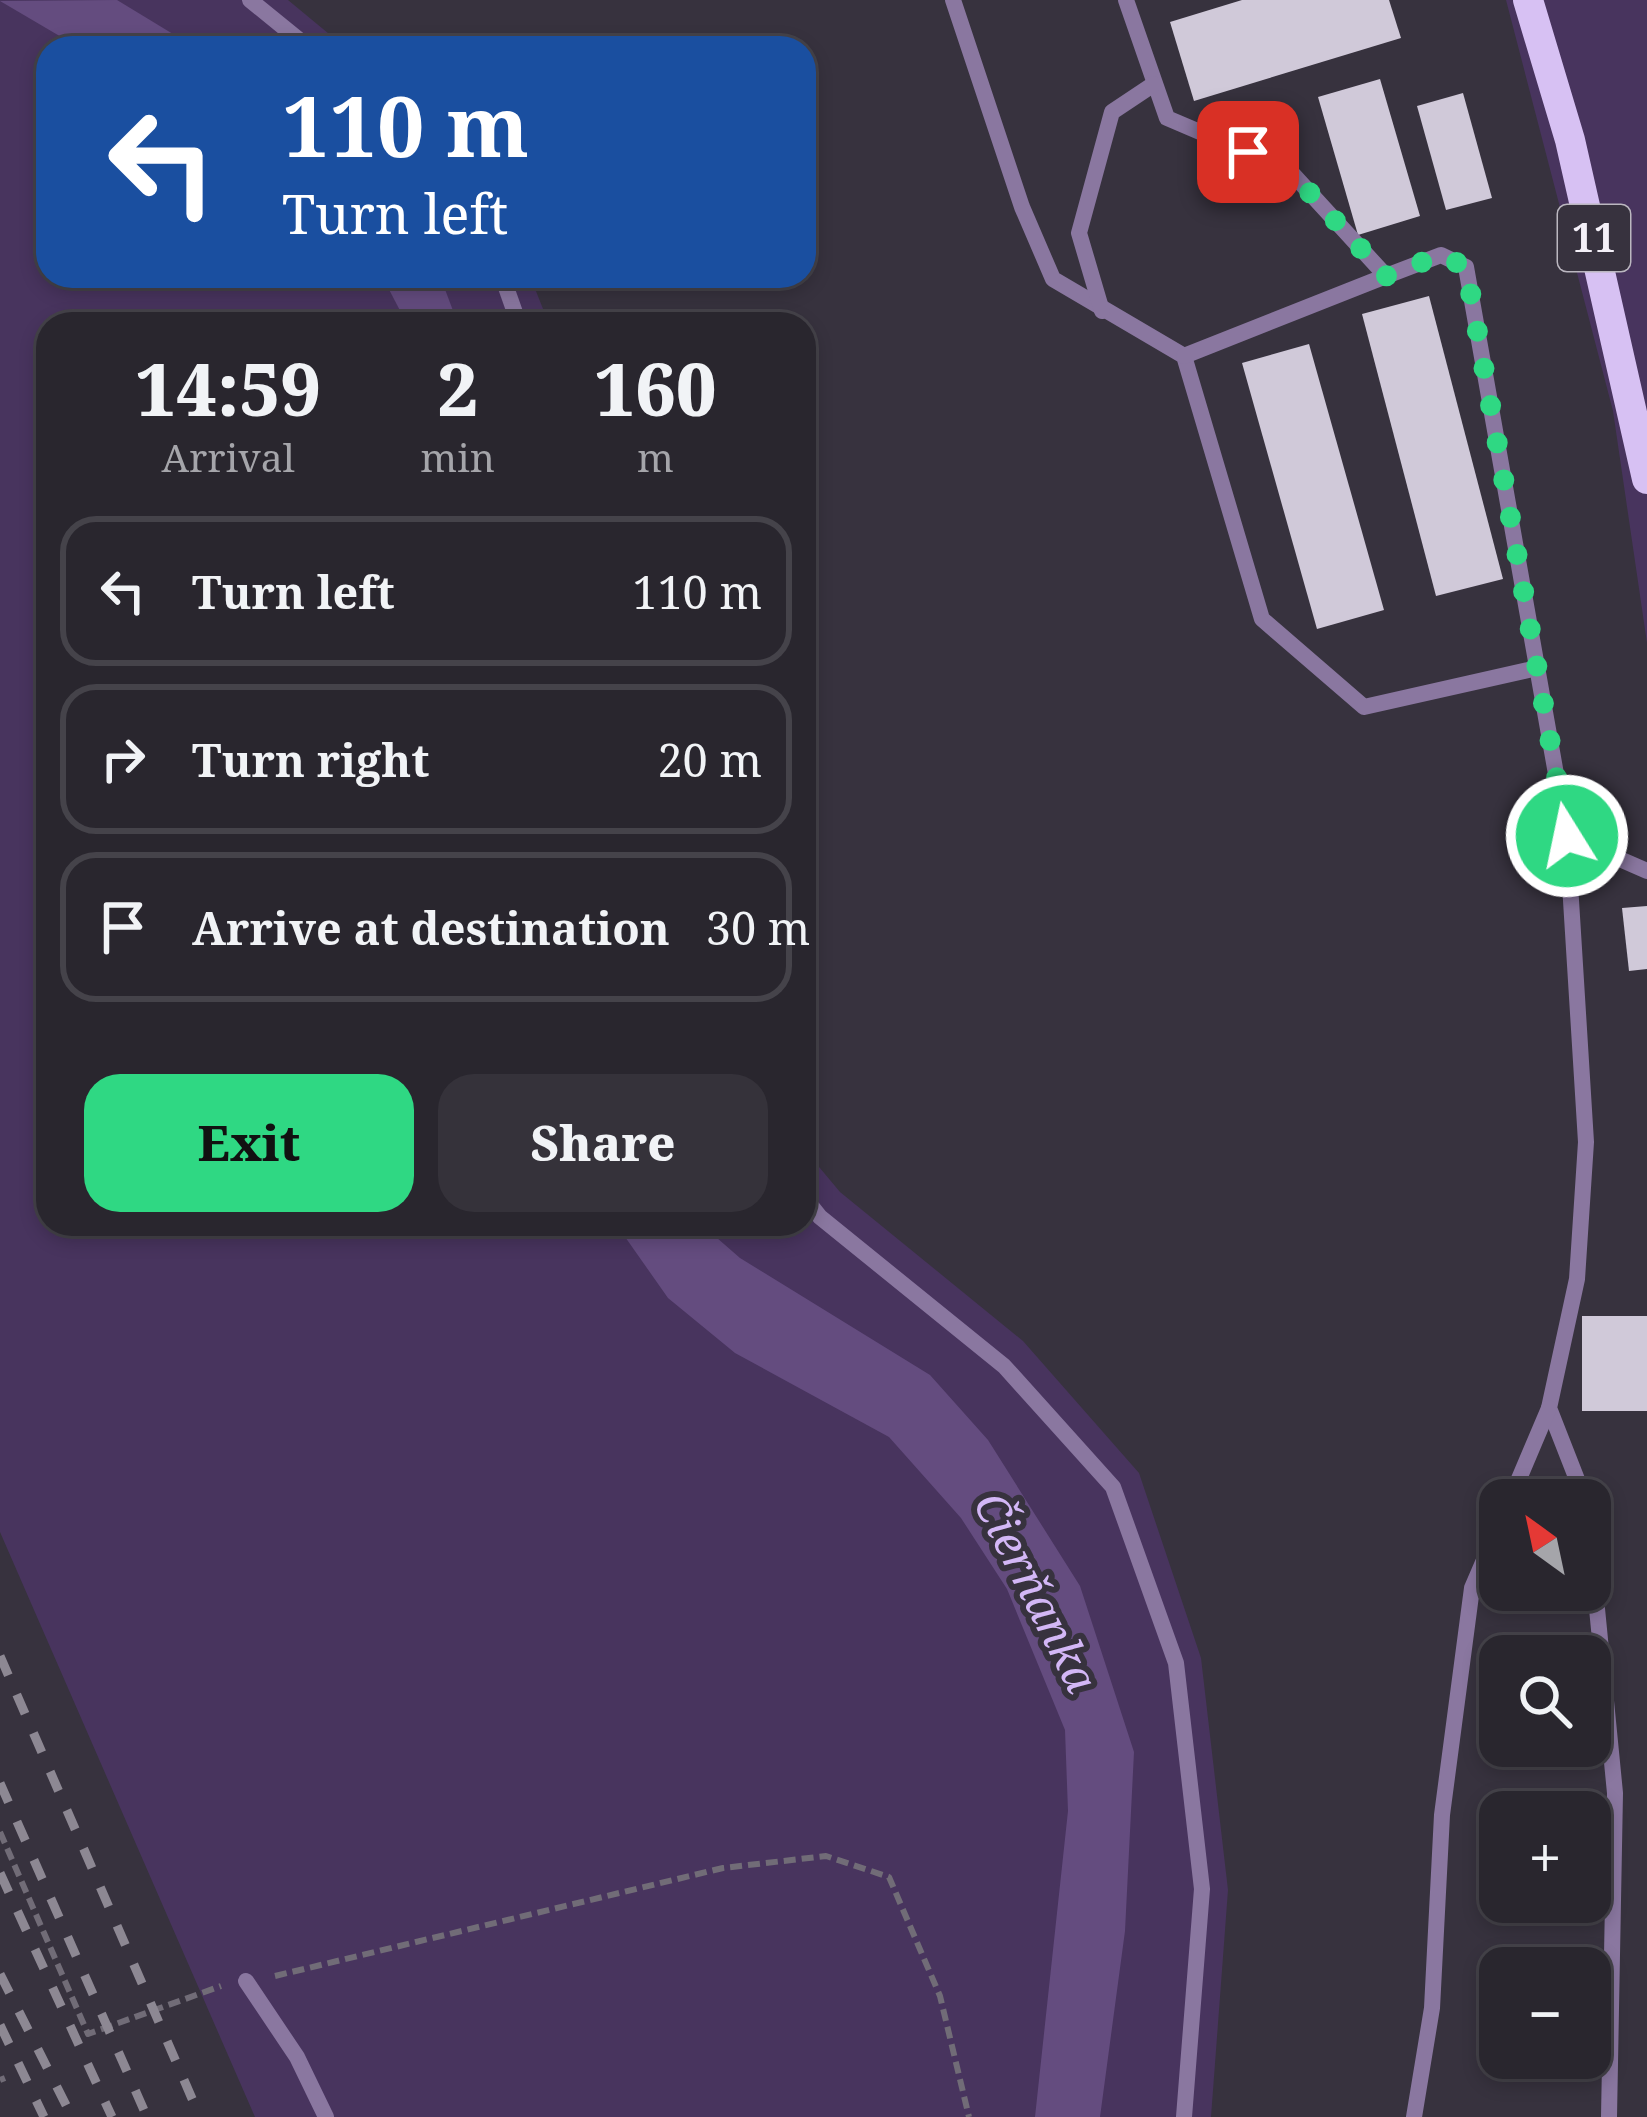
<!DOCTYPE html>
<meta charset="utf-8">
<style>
:root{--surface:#29262e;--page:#35323a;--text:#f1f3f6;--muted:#a5a5aa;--line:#45434a;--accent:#2fd883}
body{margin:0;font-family:"Noto Serif",serif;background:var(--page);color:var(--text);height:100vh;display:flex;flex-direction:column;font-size:45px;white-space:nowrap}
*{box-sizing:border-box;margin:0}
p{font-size:39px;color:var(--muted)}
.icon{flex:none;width:66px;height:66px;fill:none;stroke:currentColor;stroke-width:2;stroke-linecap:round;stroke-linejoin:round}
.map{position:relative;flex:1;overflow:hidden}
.panel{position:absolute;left:36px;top:312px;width:780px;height:924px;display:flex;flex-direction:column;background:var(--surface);border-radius:36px;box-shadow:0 6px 18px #0003,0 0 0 3px var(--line)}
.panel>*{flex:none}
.top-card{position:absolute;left:36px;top:36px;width:780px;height:252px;border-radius:36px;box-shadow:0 6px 18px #0003,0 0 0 3px var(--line);background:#1a4fa0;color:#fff;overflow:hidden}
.needle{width:78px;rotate:327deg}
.controls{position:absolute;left:1479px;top:1479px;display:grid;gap:24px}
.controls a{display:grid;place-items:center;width:132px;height:132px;border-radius:24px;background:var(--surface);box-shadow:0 6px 18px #0003,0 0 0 3px var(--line);font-size:60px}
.pin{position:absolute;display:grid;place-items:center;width:102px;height:102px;color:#fff;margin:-51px;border-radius:24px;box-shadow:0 6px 18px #0006}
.me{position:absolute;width:132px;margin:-66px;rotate:350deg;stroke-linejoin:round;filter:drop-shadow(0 0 9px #0008)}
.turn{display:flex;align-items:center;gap:42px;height:252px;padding:0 48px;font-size:54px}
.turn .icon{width:156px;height:156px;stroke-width:2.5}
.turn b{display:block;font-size:84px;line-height:102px}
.eta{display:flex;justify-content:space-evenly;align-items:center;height:204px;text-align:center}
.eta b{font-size:72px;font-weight:800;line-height:84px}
.action{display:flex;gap:24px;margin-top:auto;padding:24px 48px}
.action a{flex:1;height:138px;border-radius:36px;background:var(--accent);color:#111;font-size:48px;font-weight:800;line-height:138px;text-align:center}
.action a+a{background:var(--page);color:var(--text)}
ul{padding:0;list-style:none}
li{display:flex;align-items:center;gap:36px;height:150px;margin:0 24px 18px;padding:0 24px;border:6px solid var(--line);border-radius:36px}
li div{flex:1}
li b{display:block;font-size:45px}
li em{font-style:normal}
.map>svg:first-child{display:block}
.green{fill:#48345e}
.water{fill:#644c7f}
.building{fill:#d0c9d9}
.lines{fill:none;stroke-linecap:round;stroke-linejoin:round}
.path{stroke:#716c77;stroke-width:6;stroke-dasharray:12 6;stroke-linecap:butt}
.service{stroke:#8a77a0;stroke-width:16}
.primary{stroke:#d7c1f3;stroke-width:30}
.rail{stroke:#8d8893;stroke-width:9;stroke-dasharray:21 21;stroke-linecap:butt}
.route{stroke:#2fd883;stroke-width:21;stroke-dasharray:0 37.8}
.labels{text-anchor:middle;stroke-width:12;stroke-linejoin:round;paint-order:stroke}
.shield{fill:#37323e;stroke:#bbb7c0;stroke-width:3}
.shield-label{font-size:39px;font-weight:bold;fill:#f4f0f8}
.water-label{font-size:45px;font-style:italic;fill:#d3b7f6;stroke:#37323e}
</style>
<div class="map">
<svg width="1647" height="2117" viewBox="0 0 1647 2117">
<rect width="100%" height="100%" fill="#37323e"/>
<g class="green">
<polygon points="0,0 288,0 346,48 48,48 48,276 530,276 549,324 48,324 48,1224 804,1224 804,1149 840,1192 1023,1341 1139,1473 1201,1658 1228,1890 1211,2117 255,2117 0,1532"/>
<polygon points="1506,0 1647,0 1647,643 1613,411"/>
</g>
<g class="water">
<polygon points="117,0 196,48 80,48 0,1"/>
<polygon points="382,276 440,276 458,324 407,324"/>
<polygon points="616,1224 701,1224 740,1258 930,1375 988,1440 1080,1586 1134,1752 1125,1931 1100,2117 1035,2117 1068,1811 1065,1730 1007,1589 961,1518 889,1437 735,1353 668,1298"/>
</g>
<g class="building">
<polygon points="1242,0 1389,0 1401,38 1194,101 1170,22"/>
<polygon points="1380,79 1420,216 1358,235 1318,97"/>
<polygon points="1463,93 1492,198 1446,210 1417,106"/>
<polygon points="1429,296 1503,579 1436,596 1362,314"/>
<polygon points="1309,344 1384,610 1317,629 1242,363"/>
<polygon points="1647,906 1647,969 1629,971 1622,908"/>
<rect x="1582" y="1316" width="65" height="95"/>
</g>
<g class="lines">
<g class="path">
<polyline points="0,1832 88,2034 221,1986"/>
<polyline points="275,1976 723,1868 826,1856 889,1877 940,1996 969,2117"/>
<polyline points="0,2080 5,2078"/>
</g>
<g class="service">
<polyline points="250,0 309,48"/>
<polyline points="953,0 1022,207 1053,279 1184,356 1262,619 1364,707 1537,668"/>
<polyline points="1126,0 1167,118 1289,170 1386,276 1441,255 1466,267 1567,836 1586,1142 1577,1279 1549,1408 1585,1500"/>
<polyline points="502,276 519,324"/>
<polyline points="1102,311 1079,233 1112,112 1154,84"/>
<polyline points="1184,356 1386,276"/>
<polyline points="1567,836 1647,871"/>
<polyline points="804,1197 820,1217 1004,1366 1113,1487 1176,1663 1202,1889 1184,2117"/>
<polyline points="1510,1500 1549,1408"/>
<polyline points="1590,1537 1615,1793 1609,2117"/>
<polyline points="246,1981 297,2057 326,2117"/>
<polyline points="1414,2117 1432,2008 1442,1815 1472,1588 1500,1523"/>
</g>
<polyline class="primary" points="1528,0 1570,140 1647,479"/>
<g class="rail">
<polyline points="0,1656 200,2117"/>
<polyline points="0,1783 147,2117"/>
<polyline points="0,1873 112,2117"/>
<polyline points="0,1974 72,2117"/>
<polyline points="0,2025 44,2117"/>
</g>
</g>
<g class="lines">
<polyline class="route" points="1248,152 1289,170 1386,276 1441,255 1466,267 1567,836"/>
</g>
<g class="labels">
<rect class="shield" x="1558" y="205" width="72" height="66" rx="9"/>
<g class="shield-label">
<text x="1594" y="252">11</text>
</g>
<g class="water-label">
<text transform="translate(1036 1592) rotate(63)" y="16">Čierňanka</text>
</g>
</g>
</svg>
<div class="controls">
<a><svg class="needle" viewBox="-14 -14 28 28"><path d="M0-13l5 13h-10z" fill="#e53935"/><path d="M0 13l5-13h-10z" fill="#a5a5aa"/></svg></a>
<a><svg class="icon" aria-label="search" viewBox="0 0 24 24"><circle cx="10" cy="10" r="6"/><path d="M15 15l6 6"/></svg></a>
<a>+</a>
<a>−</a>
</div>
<div class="pin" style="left:1248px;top:152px;background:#d93025"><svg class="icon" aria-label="arrive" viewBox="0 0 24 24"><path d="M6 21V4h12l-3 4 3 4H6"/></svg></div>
<svg class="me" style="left:1567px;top:836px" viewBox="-20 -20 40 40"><circle r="17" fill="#2fd883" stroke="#fff" stroke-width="3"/><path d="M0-11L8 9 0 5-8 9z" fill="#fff"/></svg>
<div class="top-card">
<div class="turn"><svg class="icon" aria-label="left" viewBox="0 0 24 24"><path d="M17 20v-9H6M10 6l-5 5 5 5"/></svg><div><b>110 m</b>Turn left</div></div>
</div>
<section class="panel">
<div class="eta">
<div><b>14:59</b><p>Arrival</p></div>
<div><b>2</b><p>min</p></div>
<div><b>160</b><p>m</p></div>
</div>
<ul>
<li><svg class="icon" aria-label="left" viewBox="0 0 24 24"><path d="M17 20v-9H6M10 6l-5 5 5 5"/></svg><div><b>Turn left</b></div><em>110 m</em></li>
<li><svg class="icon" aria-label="right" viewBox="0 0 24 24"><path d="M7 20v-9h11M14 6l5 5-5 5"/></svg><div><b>Turn right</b></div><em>20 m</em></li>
<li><svg class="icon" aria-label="arrive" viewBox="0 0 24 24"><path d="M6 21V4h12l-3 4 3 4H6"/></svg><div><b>Arrive at destination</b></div><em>30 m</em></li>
</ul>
<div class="action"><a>Exit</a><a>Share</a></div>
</section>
</div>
